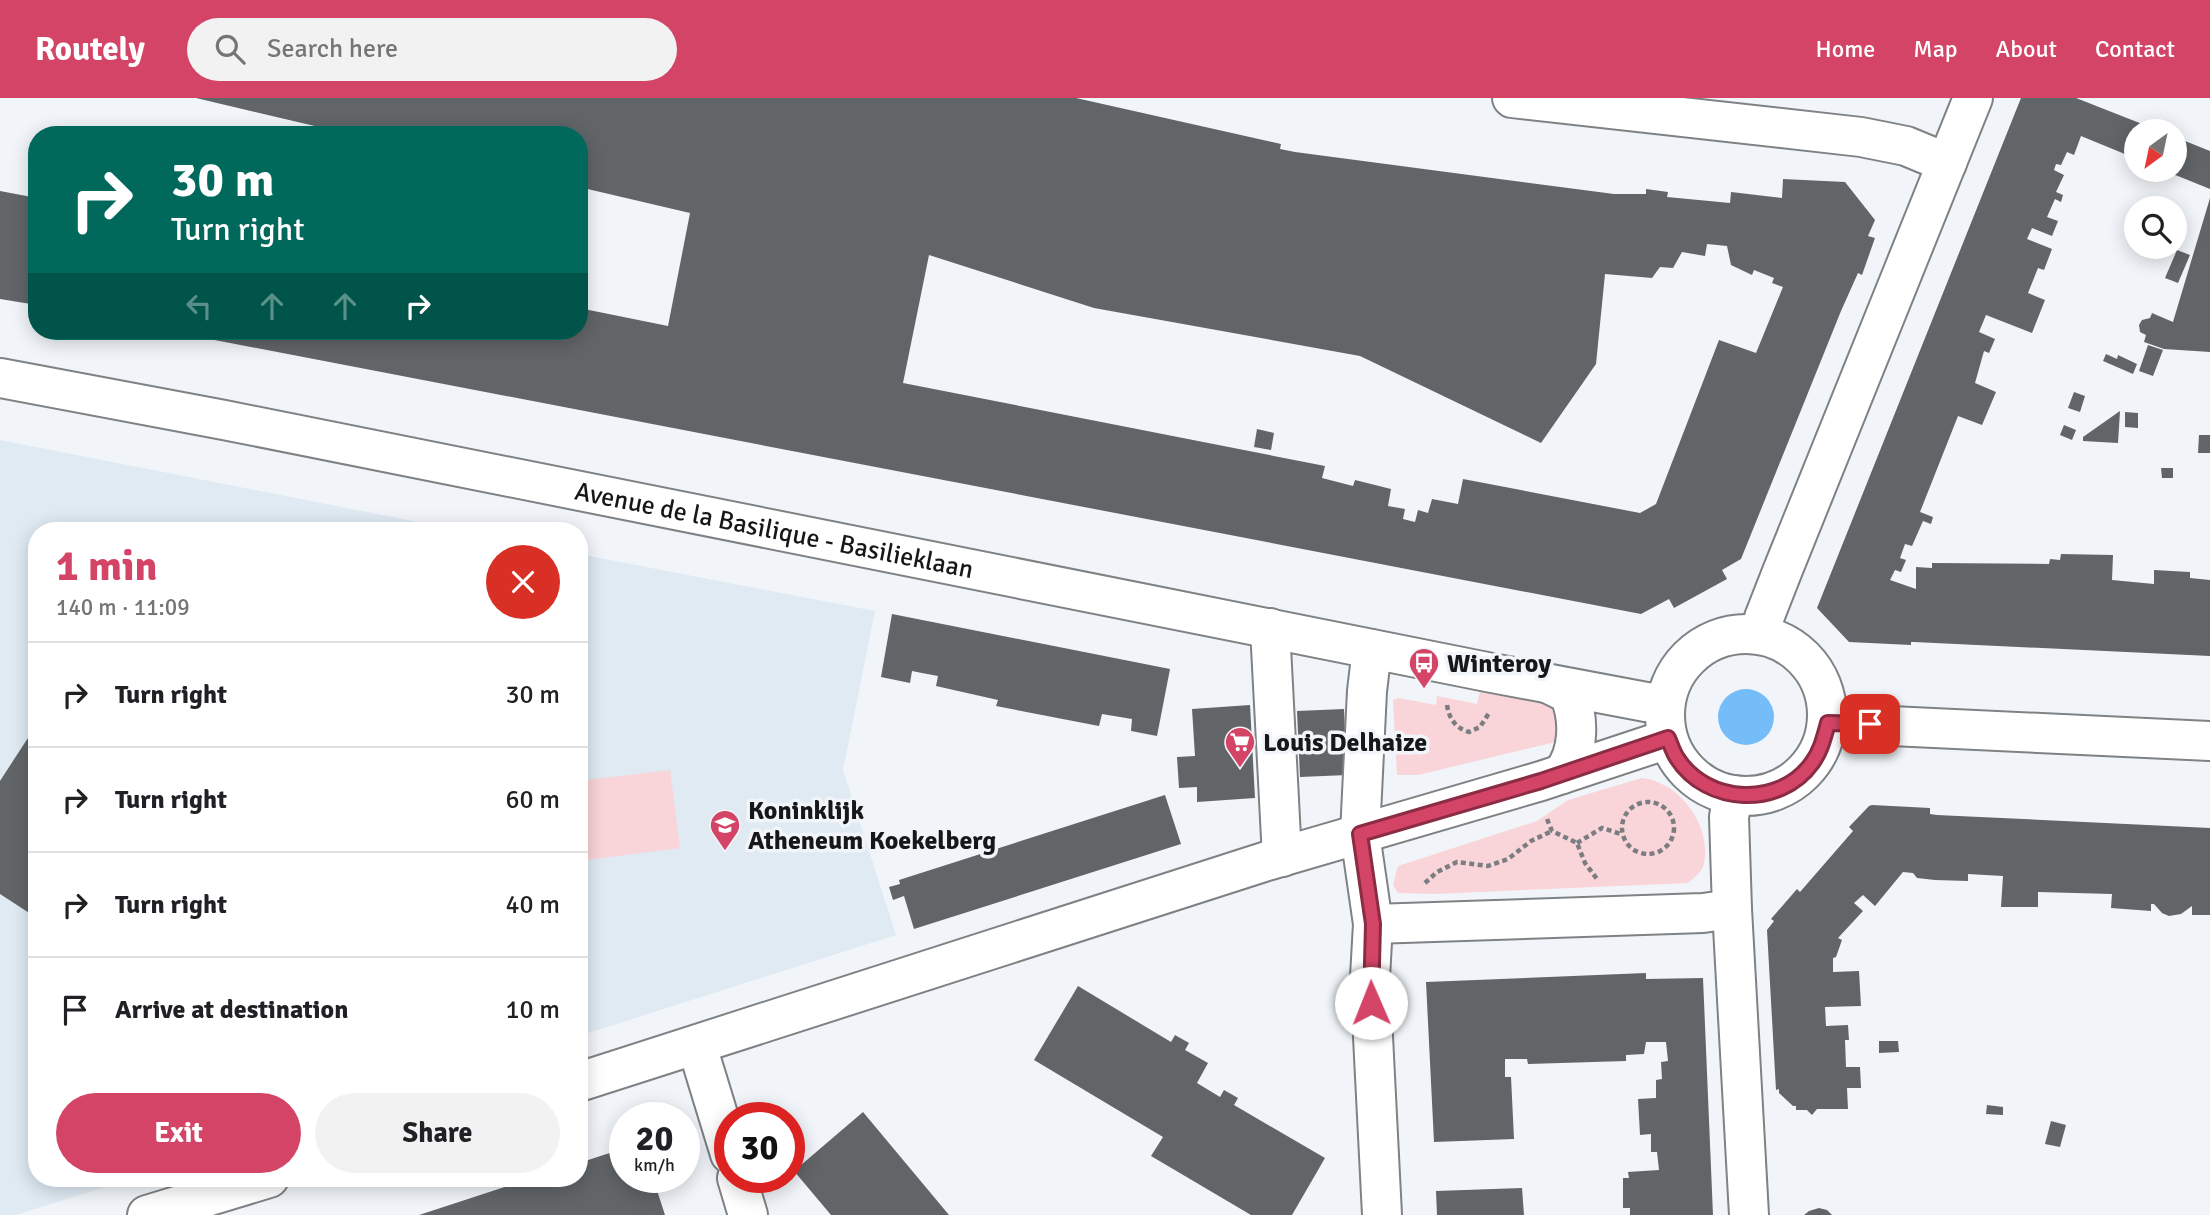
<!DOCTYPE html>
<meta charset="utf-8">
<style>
:root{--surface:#fff;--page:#f2f2f2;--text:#202124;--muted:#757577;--line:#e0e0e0;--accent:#d44467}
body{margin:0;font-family:Signika,sans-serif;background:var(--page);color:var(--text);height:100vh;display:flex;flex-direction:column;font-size:26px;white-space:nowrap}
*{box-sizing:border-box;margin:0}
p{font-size:23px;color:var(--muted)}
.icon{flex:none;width:38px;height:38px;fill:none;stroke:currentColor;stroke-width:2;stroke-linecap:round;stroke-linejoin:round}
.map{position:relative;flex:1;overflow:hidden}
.details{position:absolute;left:28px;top:424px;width:560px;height:665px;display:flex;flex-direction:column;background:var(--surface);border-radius:28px;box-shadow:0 4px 18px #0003}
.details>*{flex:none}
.guide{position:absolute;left:28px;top:28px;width:560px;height:214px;border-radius:28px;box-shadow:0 4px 18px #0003;background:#00695c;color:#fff;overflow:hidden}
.needle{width:46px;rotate:213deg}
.controls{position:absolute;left:2124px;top:21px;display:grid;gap:14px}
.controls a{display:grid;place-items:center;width:63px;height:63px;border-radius:50%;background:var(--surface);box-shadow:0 4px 18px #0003;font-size:35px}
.speed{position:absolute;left:609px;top:1004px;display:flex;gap:14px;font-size:35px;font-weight:700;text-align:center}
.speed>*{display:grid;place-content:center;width:91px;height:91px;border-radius:50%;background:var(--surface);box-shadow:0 4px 18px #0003;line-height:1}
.speed small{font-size:18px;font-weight:400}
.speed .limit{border:10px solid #d22;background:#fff;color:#111}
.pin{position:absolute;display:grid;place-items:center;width:60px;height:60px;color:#fff;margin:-30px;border-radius:14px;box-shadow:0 4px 10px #0006}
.me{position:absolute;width:77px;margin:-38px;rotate:359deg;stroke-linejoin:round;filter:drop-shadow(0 0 5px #0008)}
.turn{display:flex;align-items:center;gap:24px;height:147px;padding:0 28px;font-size:32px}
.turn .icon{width:91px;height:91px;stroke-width:2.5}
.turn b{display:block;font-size:49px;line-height:60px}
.lanes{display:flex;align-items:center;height:66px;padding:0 28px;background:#0003;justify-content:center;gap:35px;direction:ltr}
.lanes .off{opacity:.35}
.round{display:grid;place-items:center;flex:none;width:74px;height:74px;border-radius:37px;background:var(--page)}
.overview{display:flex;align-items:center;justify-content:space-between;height:119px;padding:0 28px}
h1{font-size:42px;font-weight:700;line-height:52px;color:var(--accent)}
.cta{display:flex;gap:14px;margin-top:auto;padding:14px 28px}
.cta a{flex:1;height:80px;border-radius:42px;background:var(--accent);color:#fff;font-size:28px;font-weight:700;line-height:80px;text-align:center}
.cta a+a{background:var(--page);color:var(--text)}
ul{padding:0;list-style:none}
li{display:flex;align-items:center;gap:21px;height:105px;padding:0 28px;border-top:2px solid var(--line)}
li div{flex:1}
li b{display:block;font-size:26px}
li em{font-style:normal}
header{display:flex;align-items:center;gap:42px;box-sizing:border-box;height:98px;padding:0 35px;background:var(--accent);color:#fff}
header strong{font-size:33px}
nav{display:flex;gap:38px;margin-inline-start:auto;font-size:24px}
.search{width:490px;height:63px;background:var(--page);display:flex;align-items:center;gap:18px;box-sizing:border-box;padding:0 24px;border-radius:38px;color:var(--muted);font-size:26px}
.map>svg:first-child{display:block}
.built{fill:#dfeaf3}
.green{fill:#f9d4d9}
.water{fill:#75bdf8}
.building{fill:#616568;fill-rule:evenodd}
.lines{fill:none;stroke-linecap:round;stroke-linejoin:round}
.minor-casing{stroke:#7e8285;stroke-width:42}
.path{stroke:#7b7d80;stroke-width:4.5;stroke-dasharray:5 3.5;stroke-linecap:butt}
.minor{stroke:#fff;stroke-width:38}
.route-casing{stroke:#8a2c43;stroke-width:18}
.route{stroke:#d44467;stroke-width:12}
.labels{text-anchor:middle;stroke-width:7;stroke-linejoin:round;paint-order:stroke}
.street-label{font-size:26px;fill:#161719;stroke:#f1f5f9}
.poi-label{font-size:26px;font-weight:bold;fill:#161719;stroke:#f1f5f9;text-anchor:start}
</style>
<header>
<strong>Routely</strong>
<div class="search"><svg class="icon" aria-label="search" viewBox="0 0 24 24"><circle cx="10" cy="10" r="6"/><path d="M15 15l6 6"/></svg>Search here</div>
<nav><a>Home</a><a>Map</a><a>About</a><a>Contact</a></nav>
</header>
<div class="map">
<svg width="2210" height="1117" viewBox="0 0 2210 1117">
<rect width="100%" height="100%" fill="#f1f5f9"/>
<g class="built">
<polygon points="0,342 459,432 37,432 37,1080 133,1080 16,1117 0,1117"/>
<polygon points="579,456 875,513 843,672 896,837 579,938"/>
</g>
<g class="green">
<polygon points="1480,593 1545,605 1557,612 1564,642 1418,677 1397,677 1393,602 1399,600 1436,607 1437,598 1477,606"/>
<polygon points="670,672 680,750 579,763 579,683"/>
<path d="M1642,680C1681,684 1714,731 1703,769C1700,776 1693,780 1688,785L1434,796L1398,795L1393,787L1398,768L1537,723L1568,702Z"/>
</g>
<circle class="water" cx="1746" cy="619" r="28"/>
<g class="building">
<path d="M196,0H1076L1281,46L1280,51L1295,54L1614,96H1646V91L1668,94L1667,99L1730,105L1731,94L1782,100L1783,81L1845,84L1875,122L1868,138L1875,140L1862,177L1858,175L1841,213L1741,461L1722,472L1727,481L1674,510L1669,501L1641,516L173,234L579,233V210L668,228L690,115L579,89V37H353ZM1707,146L1727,148L1731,167L1752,177L1754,172L1774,180L1772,185L1783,189L1756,255L1719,242L1656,406L1640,415L1463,381L1458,406L1432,401L1428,415L1418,412L1415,424L1403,421L1405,411L1388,408L1391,391L1355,382L1353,388L1322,380L1325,368L903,285L929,157L1094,210L1360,258L1541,345L1596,266L1605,176L1652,180L1660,169L1673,170L1682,154L1705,158Z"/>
<polygon points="2021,0 2076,0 2160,33 2137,33 2137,61 2081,38 2074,57 2067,54 2061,67 2056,66 2054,72 2064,77 2056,94 2063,97 2061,104 2055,101 2047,119 2058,123 2052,138 2032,130 2027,141 2052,151 2044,172 2038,170 2028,195 2045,202 2032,235 1986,217 1979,234 1995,241 1989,255 1984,253 1975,285 1996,294 1982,327 1958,318 1920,414 1933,419 1931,426 1923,423 1912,448 1905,446 1900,460 1906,462 1901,474 1895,472 1890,482 1916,491 1916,469 1932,470 1932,465 2049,466 2050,461 2060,462 2061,456 2113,457 2112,482 2154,486 2154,472 2190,474 2190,480 2210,482 2210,558 1914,544 1911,544 1911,547 1849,544 1817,510"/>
<polygon points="2175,39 2210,53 2210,91 2163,72 2175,72"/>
<polygon points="0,93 37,100 37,207 0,201"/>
<polygon points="2210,100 2210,254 2164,251 2144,244 2146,237 2140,234 2139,227 2142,222 2150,220 2152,215 2173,224"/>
<polygon points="2177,152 2190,157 2178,185 2165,180"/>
<polygon points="2148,247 2163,252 2153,278 2139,273"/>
<polygon points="2106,256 2117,261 2118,257 2137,266 2133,276 2103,263"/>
<polygon points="2074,294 2085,298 2080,314 2068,310"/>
<polygon points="2120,313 2118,345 2083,343 2083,339"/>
<polygon points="2125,314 2138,315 2138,330 2125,329"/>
<polygon points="2064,327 2076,332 2072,342 2060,337"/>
<polygon points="1257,331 1274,335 1271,352 1254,349"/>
<polygon points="2199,337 2210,337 2210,355 2198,355"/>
<polygon points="2161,370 2173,370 2173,380 2162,380"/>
<polygon points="892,516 1170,571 1157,638 1131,633 1132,621 1102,616 1099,628 996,608 998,602 936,588 938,578 922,575 912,573 910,585 881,579"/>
<polygon points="1250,607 1255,700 1197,704 1197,689 1179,690 1177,659 1195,658 1192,611"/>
<polygon points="1344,611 1347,677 1300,679 1297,613"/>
<polygon points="37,626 37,820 0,796 0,683"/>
<polygon points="1165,697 1181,746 914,831 904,798 893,802 889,789 900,786 899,782"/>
<polygon points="1872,707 1930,710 1930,716 1937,717 2210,730 2210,817 2192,817 2192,808 2181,816 2169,818 2162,815 2154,806 2151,806 2151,813 2111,810 2112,796 2038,794 2038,809 2001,809 2003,778 1968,776 1968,783 1935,782 1917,780 1913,775 1903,774 1875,808 1863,797 1854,805 1863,813 1838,840 1842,842 1836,859 1833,860 1833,874 1859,873 1861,908 1825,909 1826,928 1848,927 1849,942 1845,942 1846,969 1860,969 1861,990 1847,990 1848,1011 1817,1011 1812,1017 1807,1012 1796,1012 1796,1008 1793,1008 1779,995 1779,991 1776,992 1767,832 1774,823 1771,821 1797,791 1800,794 1853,733 1849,729 1869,708"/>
<polygon points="1646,875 1646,881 1703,880 1713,1117 1630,1117 1630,1110 1623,1110 1623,1080 1629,1080 1628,1074 1659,1072 1657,1054 1651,1054 1651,1036 1640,1037 1638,1001 1656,1000 1656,982 1662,981 1661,964 1668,963 1666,944 1646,944 1644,956 1626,957 1626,963 1528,966 1527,961 1505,961 1505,979 1511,979 1514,1041 1434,1044 1426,884"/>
<polygon points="1078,888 1171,944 1175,937 1189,945 1185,952 1208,965 1197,985 1220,999 1224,992 1238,1000 1234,1007 1325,1060 1292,1117 1251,1117 1151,1058 1163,1039 1034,962"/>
<polygon points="1879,943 1898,943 1899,954 1879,955"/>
<polygon points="1987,1007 2003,1009 2003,1017 1986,1016"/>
<polygon points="863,1014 949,1117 831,1117 794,1073"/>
<polygon points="2051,1023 2066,1027 2060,1049 2045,1046"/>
<polygon points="625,1050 625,1080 653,1080 665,1117 419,1117 532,1080 579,1080 579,1065"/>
<polygon points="1522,1090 1524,1117 1437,1117 1436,1093"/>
<polygon points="1819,1110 1827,1112 1832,1117 1804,1117 1809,1113"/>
</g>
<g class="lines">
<g class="minor-casing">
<g id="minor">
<polyline points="1512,0 1861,39 1906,48 1947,65"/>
<path id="s1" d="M0,280L224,322L1487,574L1646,604L1665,605"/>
<polyline points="1270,530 1282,759"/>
<circle cx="1746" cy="617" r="81"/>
<polyline points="1761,536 1764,520 1782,474 1973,0"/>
<polyline points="1372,551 1367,593 1360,736 1373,826 1370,879 1382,1117"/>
<path d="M1549,586L1569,596C1580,621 1579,655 1562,676"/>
<polyline points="1828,625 2210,643"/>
<polyline points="1733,697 1729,719 1732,811 1749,1117"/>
<polyline points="1373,826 1703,815 1732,811"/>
<polyline points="697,948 730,1056"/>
<polyline points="579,984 1267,763 1541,683 1668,641"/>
<polyline points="737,1080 748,1117"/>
<polyline points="147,1117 269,1080"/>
</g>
</g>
<g class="path">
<path d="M1447,607C1449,620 1455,630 1469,634L1480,629L1489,615"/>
<circle cx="1648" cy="730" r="26"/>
<polyline points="1547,721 1552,733 1577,745 1585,765 1597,781"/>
<polyline points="1577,745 1602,730 1621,736"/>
<polyline points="1425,785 1437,774 1457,764 1488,768 1508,761 1531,743 1552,733"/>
</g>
<use href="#minor" class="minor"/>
</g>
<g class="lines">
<g class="route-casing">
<path id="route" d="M1371,905L1373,826L1360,736L1541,683L1668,640C1671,647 1673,654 1677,660C1707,707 1780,710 1812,665C1821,653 1824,639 1828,625L1870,626"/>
</g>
<use href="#route" class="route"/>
</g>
<defs>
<g id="bus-pin" transform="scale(1.575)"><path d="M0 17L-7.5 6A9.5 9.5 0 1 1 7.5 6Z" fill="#d44467" stroke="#f1f5f9"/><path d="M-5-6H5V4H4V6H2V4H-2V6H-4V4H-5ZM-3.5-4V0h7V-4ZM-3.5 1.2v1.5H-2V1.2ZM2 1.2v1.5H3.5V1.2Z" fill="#fff"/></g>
<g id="supermarket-pin" transform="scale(1.575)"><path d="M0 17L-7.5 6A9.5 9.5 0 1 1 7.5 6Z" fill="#d44467" stroke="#f1f5f9"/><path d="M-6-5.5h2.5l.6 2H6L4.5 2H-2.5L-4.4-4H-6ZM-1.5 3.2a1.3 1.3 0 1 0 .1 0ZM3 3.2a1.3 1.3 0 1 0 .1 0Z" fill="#fff"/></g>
<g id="school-pin" transform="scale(1.575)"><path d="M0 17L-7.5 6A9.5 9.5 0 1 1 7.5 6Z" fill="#d44467" stroke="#f1f5f9"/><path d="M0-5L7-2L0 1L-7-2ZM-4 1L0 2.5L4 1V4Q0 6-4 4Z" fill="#fff"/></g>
</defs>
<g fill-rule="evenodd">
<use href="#bus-pin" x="1424" y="565"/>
<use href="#supermarket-pin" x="1240" y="644"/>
<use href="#school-pin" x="725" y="727"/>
</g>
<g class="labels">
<g class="street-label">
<text dy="9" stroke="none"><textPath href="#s1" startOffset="789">Avenue de la Basilique - Basilieklaan</textPath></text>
</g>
<g class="poi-label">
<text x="1447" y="574">Winteroy</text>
<text x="1263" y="653">Louis Delhaize</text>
<text x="748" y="721">Koninklijk<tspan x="748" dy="30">Atheneum Koekelberg</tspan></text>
</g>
</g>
</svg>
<div class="controls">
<a><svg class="needle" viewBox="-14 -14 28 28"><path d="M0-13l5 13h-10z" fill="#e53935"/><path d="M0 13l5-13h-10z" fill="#757577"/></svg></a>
<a><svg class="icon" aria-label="search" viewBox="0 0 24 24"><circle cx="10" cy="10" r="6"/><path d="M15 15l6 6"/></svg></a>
</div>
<div class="speed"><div>20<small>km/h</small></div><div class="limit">30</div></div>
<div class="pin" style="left:1870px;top:626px;background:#d93025"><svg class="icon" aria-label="arrive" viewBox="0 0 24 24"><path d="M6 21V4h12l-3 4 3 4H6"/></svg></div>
<svg class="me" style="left:1371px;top:905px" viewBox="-20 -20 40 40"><circle r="19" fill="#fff"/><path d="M0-13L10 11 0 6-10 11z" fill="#d44467"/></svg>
<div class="guide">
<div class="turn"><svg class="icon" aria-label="right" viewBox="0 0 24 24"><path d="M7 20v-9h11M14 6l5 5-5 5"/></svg><div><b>30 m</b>Turn right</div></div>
<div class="lanes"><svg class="icon off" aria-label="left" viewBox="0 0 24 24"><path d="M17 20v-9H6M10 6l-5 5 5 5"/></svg><svg class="icon off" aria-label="ahead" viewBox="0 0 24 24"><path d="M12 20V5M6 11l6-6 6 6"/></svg><svg class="icon off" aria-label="ahead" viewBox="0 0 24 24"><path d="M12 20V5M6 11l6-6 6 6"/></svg><svg class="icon" aria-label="right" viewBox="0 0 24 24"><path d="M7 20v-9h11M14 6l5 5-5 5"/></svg></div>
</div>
<section class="details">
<div class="overview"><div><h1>1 min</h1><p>140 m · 11:09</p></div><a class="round" style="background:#d93025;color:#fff"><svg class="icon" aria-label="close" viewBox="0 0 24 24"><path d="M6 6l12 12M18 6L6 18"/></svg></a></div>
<ul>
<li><svg class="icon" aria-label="right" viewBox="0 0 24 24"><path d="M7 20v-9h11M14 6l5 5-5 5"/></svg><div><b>Turn right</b></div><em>30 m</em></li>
<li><svg class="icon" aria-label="right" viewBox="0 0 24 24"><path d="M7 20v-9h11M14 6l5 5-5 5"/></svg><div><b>Turn right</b></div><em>60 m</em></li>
<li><svg class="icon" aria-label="right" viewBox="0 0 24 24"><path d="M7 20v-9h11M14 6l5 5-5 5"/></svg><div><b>Turn right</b></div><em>40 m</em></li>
<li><svg class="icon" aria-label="arrive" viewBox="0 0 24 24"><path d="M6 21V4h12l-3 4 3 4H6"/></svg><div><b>Arrive at destination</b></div><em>10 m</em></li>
</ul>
<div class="cta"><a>Exit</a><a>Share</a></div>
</section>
</div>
